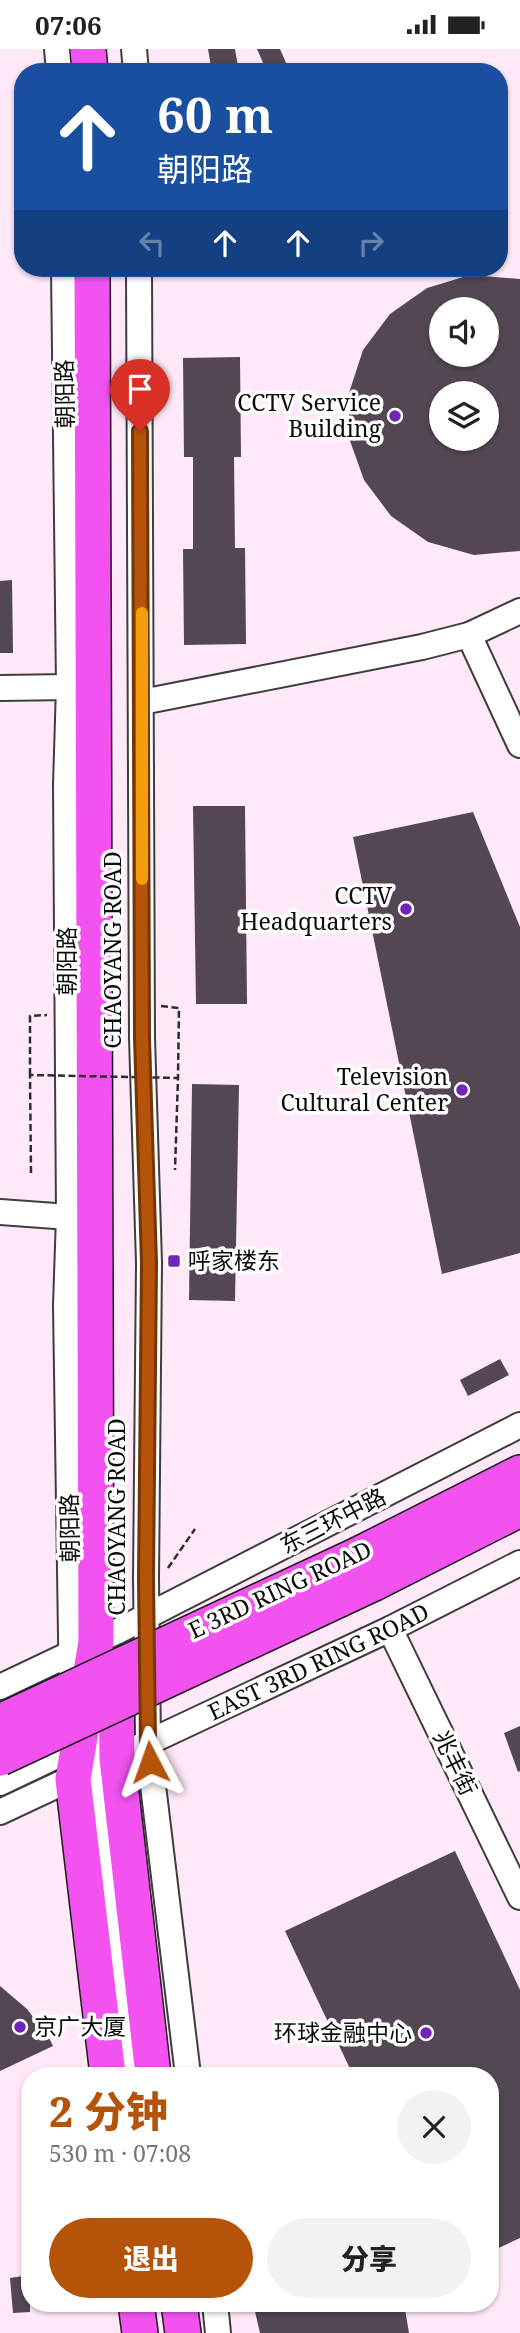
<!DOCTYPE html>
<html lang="zh">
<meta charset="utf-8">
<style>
:root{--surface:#fff;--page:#f2f2f2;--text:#222;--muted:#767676;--accent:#b45309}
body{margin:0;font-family:"Noto Serif","Noto Sans SC",serif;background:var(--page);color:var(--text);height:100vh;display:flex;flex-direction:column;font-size:26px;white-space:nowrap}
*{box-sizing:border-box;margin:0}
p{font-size:23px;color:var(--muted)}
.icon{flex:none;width:38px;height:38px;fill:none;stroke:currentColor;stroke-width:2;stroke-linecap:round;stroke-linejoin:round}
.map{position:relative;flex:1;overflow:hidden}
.drawer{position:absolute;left:21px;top:2018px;width:478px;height:245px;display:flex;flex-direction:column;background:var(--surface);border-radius:28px;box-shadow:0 2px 5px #0004}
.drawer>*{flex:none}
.guide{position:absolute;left:14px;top:14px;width:494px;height:214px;border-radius:28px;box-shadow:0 2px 5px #0004;background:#1a4fa0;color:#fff;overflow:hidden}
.controls{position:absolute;left:429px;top:248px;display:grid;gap:14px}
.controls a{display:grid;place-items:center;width:70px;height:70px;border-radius:50%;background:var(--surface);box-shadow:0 2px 5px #0004;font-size:35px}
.pin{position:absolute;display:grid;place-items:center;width:60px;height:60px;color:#fff;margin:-72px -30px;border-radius:50% 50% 50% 0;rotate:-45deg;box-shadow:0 0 7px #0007}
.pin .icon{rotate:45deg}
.me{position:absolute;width:77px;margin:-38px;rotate:356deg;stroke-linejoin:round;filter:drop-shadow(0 0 5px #0008)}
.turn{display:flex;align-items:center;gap:24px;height:147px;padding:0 28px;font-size:32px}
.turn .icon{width:91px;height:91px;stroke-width:2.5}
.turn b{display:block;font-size:49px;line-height:60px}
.lanes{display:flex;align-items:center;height:66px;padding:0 28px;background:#0003;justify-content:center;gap:35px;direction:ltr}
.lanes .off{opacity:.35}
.round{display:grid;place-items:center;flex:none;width:74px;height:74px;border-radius:37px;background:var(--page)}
.summary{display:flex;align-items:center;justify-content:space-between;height:119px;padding:0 28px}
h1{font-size:42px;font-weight:800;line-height:52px;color:var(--accent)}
.cta{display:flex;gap:14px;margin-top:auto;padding:14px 28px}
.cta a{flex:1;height:80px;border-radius:42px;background:var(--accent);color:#fff;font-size:28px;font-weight:800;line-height:80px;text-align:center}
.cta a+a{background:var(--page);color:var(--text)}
.status{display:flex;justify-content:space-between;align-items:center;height:49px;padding:0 35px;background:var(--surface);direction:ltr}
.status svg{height:19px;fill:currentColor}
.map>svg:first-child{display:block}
.building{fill:#524753;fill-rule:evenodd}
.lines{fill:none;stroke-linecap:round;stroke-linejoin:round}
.minor-casing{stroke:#3e3e3e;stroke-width:28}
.highway-casing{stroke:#1c1c1c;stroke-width:38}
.path{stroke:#2d2d2d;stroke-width:2.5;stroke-dasharray:7 3.5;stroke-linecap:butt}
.minor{stroke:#fff;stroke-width:24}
.highway{stroke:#f352f1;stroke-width:35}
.highway-bridge-casing{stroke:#1c1c1c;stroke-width:38;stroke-linecap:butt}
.path-bridge{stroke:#2d2d2d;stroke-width:2.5;stroke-dasharray:7 3.5;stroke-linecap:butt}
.highway-bridge{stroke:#f352f1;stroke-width:35}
.route-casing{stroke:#753606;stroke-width:18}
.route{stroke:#b45309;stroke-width:12}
.slow{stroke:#f59e0b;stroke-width:12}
.poi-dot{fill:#7025b8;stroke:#fff;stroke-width:2.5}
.labels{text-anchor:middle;stroke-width:7;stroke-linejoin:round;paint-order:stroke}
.street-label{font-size:23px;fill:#0b0b0b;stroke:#fff}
.poi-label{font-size:23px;fill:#0b0b0b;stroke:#fff;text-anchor:end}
</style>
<div class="status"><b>07:06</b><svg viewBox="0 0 49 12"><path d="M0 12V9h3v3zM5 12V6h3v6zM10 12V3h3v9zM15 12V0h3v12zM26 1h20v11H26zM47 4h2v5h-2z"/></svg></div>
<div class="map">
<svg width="520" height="2284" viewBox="0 0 520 2284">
<rect width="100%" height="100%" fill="#ffe8f7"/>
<g class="building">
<polygon points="208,0 235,0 239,23 212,23"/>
<polygon points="257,0 280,0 290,23 267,23"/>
<path d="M470,226L520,230V502L474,506L428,493L391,467L364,431L349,389V344L363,301L390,265L427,239ZM441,261H486V306H441ZM441,345H486V390H441Z"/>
<polygon points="240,308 241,408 234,408 235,499 245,499 246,595 184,596 183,500 193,500 193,408 184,408 183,309"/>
<polygon points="12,531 13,604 0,604 0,532"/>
<polygon points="193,757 245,757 247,955 196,955"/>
<polygon points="473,763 520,878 520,1204 442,1225 353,788"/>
<polygon points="192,1035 239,1036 235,1252 189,1251"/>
<polygon points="500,1310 509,1326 468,1347 460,1331"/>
<polygon points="520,1677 520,1722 518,1723 504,1684"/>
<polygon points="455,1802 520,1941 520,2189 490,2203 490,2026 353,2026 285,1882"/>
<polygon points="0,1937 27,1960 49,1989 53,1997 0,2022"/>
<polygon points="30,2226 30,2263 13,2264 10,2229"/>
<polygon points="253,2254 404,2254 409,2284 260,2284"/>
</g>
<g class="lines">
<g class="minor-casing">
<g id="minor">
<polyline points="57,0 59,23"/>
<polyline points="134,0 136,23"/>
<polyline points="64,219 69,638 66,736 69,1168 66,1256 72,1652"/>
<polyline points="139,219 142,989 149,1214 146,1529 148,1695 188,2026"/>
<polyline points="469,586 520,696"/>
<polyline points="0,639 69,638"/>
<polyline points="142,653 422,598 469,586 520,562"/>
<polyline points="0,1163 69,1168"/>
<polyline points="390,1580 520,1848"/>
<polyline points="0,1638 116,1583 520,1376"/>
<polyline points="97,1650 99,1717 135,2021"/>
<polyline points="0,1734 90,1691"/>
<path id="s1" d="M0,1763L390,1580L520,1514"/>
<polyline points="215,2254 218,2284"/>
</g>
</g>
<g class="highway-casing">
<g id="highway">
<polyline points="88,0 90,23"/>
<polyline points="92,219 96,1593 73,1730 108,2026"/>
<polyline points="360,1505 520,1424"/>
<polyline points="374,1534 520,1460"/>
<polyline points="116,1626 117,1709 153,2026"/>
<polyline points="136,2254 140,2284"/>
<polyline points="179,2254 183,2284"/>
</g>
</g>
<g class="path">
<polyline points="161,957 179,959 178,1029"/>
<polyline points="30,1026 30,967 47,966"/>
<polyline points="168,1519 195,1480"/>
</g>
<use href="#minor" class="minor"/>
<use href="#highway" class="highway"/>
<g class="highway-bridge-casing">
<g id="highway-bridge">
<polyline points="0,1673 360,1505"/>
<polyline points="0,1709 374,1534"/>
</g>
</g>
<polyline class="path-bridge" points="31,1124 30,1026 178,1029 175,1121"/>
<use href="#highway-bridge" class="highway-bridge"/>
</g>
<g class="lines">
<g class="route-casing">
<polyline id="route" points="140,382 142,989 149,1214 146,1529 148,1695 150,1713"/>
</g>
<use href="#route" class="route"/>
<polyline class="slow" points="142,564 142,830"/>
</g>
<g class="poi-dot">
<circle cx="395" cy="367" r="7"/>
<circle cx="406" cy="860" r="7"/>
<circle cx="462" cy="1041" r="7"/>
<rect x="167" y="1205" width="14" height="14" rx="3.5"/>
<circle cx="20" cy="1978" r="7"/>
<circle cx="426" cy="1984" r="7"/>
</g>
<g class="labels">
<g class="street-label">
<text transform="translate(65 345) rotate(-91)" y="8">朝阳路</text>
<text transform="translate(113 901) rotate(-90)" y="8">CHAOYANG ROAD</text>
<text transform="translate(67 912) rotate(-90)" y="8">朝阳路</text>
<text transform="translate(117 1468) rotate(-90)" y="8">CHAOYANG ROAD</text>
<text transform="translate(333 1472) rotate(-27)" y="8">东三环中路</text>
<text transform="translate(70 1479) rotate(-91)" y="8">朝阳路</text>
<text transform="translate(280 1541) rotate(-25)" y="8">E 3RD RING ROAD</text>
<text dy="8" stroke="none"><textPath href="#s1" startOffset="352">EAST 3RD RING ROAD</textPath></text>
<text transform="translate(455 1714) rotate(64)" y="8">兆丰街</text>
</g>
<g class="poi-label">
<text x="381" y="362">CCTV Service<tspan x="381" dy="26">Building</tspan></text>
<text x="392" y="855">CCTV<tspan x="392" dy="26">Headquarters</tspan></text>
<text x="448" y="1036">Television<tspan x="448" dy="26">Cultural Center</tspan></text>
<text x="188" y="1220" text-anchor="start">呼家楼东</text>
<text x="34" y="1986" text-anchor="start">京广大厦</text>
<text x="412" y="1992">环球金融中心</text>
</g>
</g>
</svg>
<div class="controls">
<a><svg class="icon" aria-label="sound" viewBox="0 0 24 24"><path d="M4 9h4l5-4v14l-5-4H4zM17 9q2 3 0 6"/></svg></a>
<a><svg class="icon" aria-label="layers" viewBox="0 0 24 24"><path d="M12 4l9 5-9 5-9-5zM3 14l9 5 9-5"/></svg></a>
</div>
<div class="pin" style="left:140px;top:382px;background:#d93025"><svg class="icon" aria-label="arrive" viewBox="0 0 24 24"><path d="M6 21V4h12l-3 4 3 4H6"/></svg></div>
<svg class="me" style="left:150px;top:1713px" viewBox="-20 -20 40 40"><path d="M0-17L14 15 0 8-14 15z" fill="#b45309" stroke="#fff" stroke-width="4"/></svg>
<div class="guide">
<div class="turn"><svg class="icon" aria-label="ahead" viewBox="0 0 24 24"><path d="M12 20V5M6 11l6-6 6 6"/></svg><div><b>60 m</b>朝阳路</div></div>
<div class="lanes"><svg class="icon off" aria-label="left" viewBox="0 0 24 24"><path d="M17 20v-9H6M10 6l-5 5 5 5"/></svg><svg class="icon" aria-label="ahead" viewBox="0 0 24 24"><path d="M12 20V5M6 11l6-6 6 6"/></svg><svg class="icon" aria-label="ahead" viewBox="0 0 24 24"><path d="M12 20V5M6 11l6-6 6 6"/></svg><svg class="icon off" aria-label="right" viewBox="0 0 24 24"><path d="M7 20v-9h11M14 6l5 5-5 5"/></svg></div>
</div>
<section class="drawer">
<div class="summary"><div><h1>2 分钟</h1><p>530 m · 07:08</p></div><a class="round"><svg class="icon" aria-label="close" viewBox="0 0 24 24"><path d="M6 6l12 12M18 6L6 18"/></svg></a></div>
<div class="cta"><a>退出</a><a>分享</a></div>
</section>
</div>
